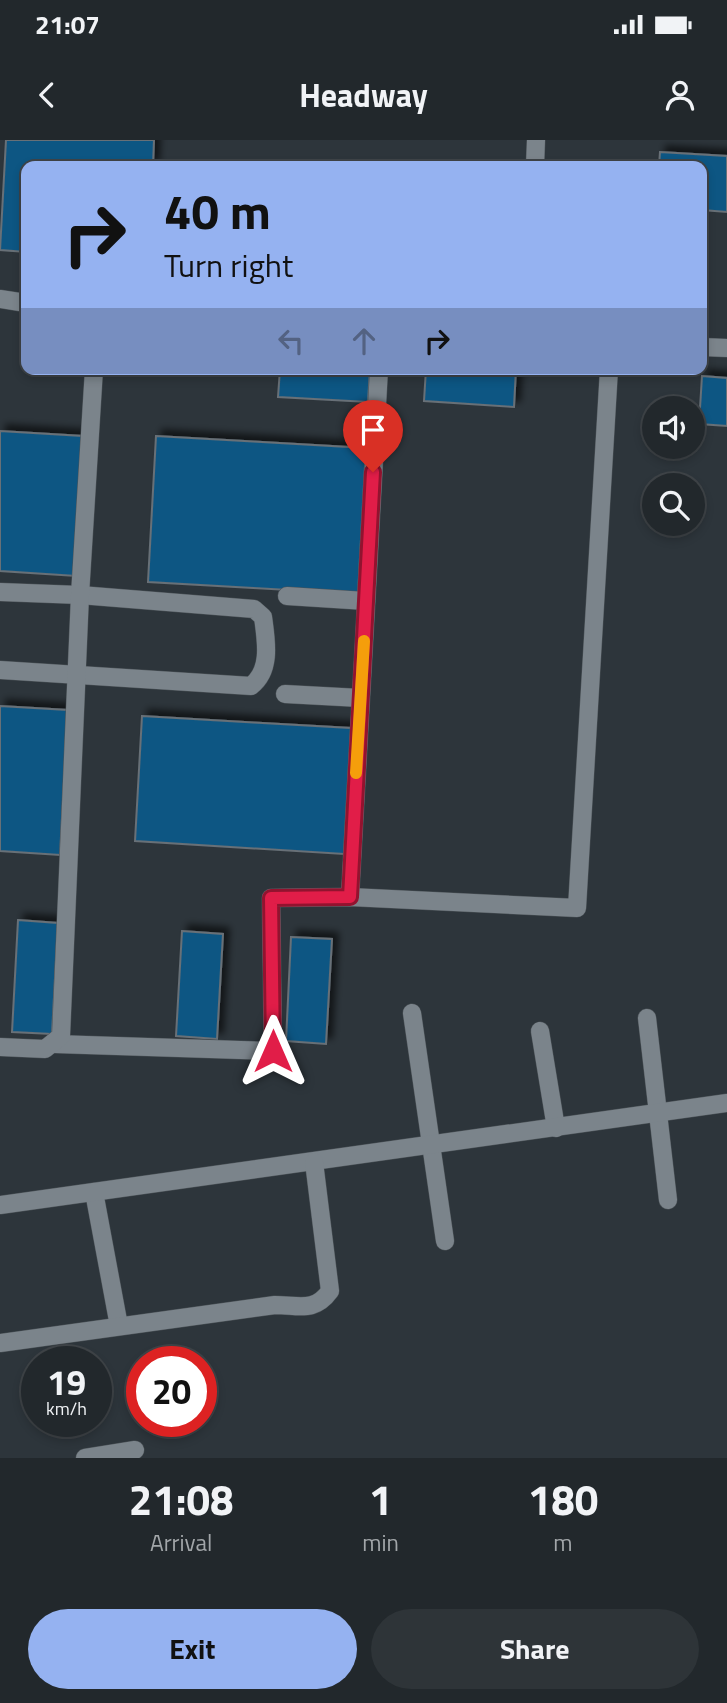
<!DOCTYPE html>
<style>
:root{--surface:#22282c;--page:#2e3438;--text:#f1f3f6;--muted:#a2a6a9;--line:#3f4448;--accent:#95b2f1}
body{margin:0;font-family:"Titillium Web",sans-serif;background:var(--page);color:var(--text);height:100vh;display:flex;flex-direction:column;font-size:26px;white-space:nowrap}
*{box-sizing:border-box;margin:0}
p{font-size:23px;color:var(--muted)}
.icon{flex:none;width:38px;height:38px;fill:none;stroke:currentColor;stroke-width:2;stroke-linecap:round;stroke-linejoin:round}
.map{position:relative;height:1318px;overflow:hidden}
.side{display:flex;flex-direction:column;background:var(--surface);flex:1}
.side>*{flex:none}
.guide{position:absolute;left:21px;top:21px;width:686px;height:214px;border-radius:14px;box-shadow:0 4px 10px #0003,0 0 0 2px var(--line);background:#95b2f1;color:#111;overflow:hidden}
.controls{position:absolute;left:642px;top:256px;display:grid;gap:14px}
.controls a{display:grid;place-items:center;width:63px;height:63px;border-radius:50%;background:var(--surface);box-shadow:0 4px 10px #0003,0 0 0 2px var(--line);font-size:35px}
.speed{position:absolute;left:21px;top:1206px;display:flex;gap:14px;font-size:35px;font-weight:700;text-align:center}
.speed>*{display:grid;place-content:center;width:91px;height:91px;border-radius:50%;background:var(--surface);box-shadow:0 4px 10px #0003,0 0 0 2px var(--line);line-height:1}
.speed small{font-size:18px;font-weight:400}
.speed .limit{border:10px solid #d22;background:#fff;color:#111}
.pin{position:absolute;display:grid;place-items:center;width:60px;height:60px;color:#fff;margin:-72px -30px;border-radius:50% 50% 50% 0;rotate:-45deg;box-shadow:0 0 7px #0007}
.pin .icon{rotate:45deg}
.me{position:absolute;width:77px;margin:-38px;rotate:0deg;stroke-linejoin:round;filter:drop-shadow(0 0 5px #0008)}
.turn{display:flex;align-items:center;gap:24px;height:147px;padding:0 28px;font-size:32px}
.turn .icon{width:91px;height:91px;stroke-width:2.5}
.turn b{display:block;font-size:49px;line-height:60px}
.lanes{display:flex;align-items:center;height:66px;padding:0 28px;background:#0003;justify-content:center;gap:35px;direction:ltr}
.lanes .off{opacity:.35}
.eta{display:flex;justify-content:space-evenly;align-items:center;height:119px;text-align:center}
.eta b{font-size:42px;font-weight:700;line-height:49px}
.primary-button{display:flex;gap:14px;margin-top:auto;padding:14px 28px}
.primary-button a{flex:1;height:80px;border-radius:42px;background:var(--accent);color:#111;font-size:28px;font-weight:700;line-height:80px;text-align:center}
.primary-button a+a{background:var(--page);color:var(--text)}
.status{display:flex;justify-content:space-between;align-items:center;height:49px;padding:0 35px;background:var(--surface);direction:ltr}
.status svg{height:19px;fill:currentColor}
header{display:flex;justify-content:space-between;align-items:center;height:91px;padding:0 28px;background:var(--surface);font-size:32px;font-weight:700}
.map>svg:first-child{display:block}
.building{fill:#115783;stroke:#677077;stroke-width:2;filter:url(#shadow)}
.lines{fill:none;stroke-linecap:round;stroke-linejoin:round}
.minor-casing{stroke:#4c5358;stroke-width:19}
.minor{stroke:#7b848b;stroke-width:18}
.route-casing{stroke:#92132f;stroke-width:18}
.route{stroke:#e11d48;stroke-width:12}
.slow{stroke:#f59e0b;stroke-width:12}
</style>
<div class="status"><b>21:07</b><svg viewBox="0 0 49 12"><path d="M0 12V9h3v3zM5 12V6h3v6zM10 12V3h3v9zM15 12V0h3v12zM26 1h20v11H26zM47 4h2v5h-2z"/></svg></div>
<header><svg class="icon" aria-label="back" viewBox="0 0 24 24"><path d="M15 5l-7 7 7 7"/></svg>Headway<svg class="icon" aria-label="person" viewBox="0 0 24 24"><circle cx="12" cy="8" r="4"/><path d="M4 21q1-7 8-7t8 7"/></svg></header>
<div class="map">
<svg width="727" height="1318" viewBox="0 0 727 1318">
<defs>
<filter id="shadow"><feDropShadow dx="6" dy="-6" stdDeviation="3.5" flood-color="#0009"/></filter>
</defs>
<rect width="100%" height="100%" fill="#2d353b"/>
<g class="building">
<polygon points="6,0 154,0 153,26 26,26 26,112 0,110"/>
<polygon points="660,12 727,16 727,72 702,70 702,26 659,26"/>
<polygon points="280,229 370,229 368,262 278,257"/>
<polygon points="426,229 516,229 514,267 424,261"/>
<polygon points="702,236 727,238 727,286 699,284"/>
<polygon points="0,291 83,296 76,436 0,431"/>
<polygon points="156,296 366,308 358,454 148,442"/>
<polygon points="0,566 68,570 60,715 0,711"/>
<polygon points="142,576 351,588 344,714 135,701"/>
<polygon points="18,780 58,783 52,894 12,892"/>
<polygon points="182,791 223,794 217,899 176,896"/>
<polygon points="291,797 332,799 326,904 286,901"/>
</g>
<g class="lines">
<g class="minor-casing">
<g id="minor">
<polyline points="535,26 536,0"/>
<polyline points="0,159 26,163"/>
<polyline points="702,207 727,208"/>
<path d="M0,452L80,455L254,469L263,477C266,500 272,530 251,546L0,530"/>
<polyline points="287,456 366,461"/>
<polyline points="285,554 360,558"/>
<polyline points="350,757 379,229"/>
<polyline points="412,873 445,1101"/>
<polyline points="647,878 668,1060"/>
<polyline points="540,891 556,988"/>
<polyline points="55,904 273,911 271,758 350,757 577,768 609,229"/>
<polyline points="0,907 45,909 61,896 80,455 94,229"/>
<polyline points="94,1052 119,1186"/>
<polyline points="0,1065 727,963"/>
<path d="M0,1203L275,1165C299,1165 314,1173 330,1151L314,1022"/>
<polyline points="85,1318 135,1310"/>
</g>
</g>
<use href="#minor" class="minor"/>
</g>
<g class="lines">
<g class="route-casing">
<polyline id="route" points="273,911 271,758 350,757 373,332"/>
</g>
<use href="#route" class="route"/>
<polyline class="slow" points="356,633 364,501"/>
</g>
</svg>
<div class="controls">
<a><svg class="icon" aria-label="sound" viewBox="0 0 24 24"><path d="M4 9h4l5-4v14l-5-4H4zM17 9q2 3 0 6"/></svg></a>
<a><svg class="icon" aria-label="search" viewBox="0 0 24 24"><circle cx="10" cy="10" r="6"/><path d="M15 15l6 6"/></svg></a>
</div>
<div class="speed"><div>19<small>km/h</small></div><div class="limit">20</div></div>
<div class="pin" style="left:373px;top:332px;background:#d93025"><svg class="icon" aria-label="arrive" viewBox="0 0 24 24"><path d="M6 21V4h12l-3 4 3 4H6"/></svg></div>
<svg class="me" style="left:273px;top:911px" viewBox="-20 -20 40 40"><path d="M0-17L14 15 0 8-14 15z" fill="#e11d48" stroke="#fff" stroke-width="4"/></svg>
<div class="guide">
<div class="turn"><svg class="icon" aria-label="right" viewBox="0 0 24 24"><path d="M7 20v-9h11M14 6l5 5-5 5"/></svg><div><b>40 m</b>Turn right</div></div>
<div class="lanes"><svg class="icon off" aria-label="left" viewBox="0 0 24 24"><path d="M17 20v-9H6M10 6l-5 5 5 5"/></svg><svg class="icon off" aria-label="ahead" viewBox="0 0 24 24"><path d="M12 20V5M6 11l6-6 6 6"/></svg><svg class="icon" aria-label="right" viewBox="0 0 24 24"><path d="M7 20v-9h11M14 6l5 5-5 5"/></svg></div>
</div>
</div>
<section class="side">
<div class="eta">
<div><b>21:08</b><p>Arrival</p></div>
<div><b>1</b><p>min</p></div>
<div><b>180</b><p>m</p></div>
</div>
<div class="primary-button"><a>Exit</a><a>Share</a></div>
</section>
